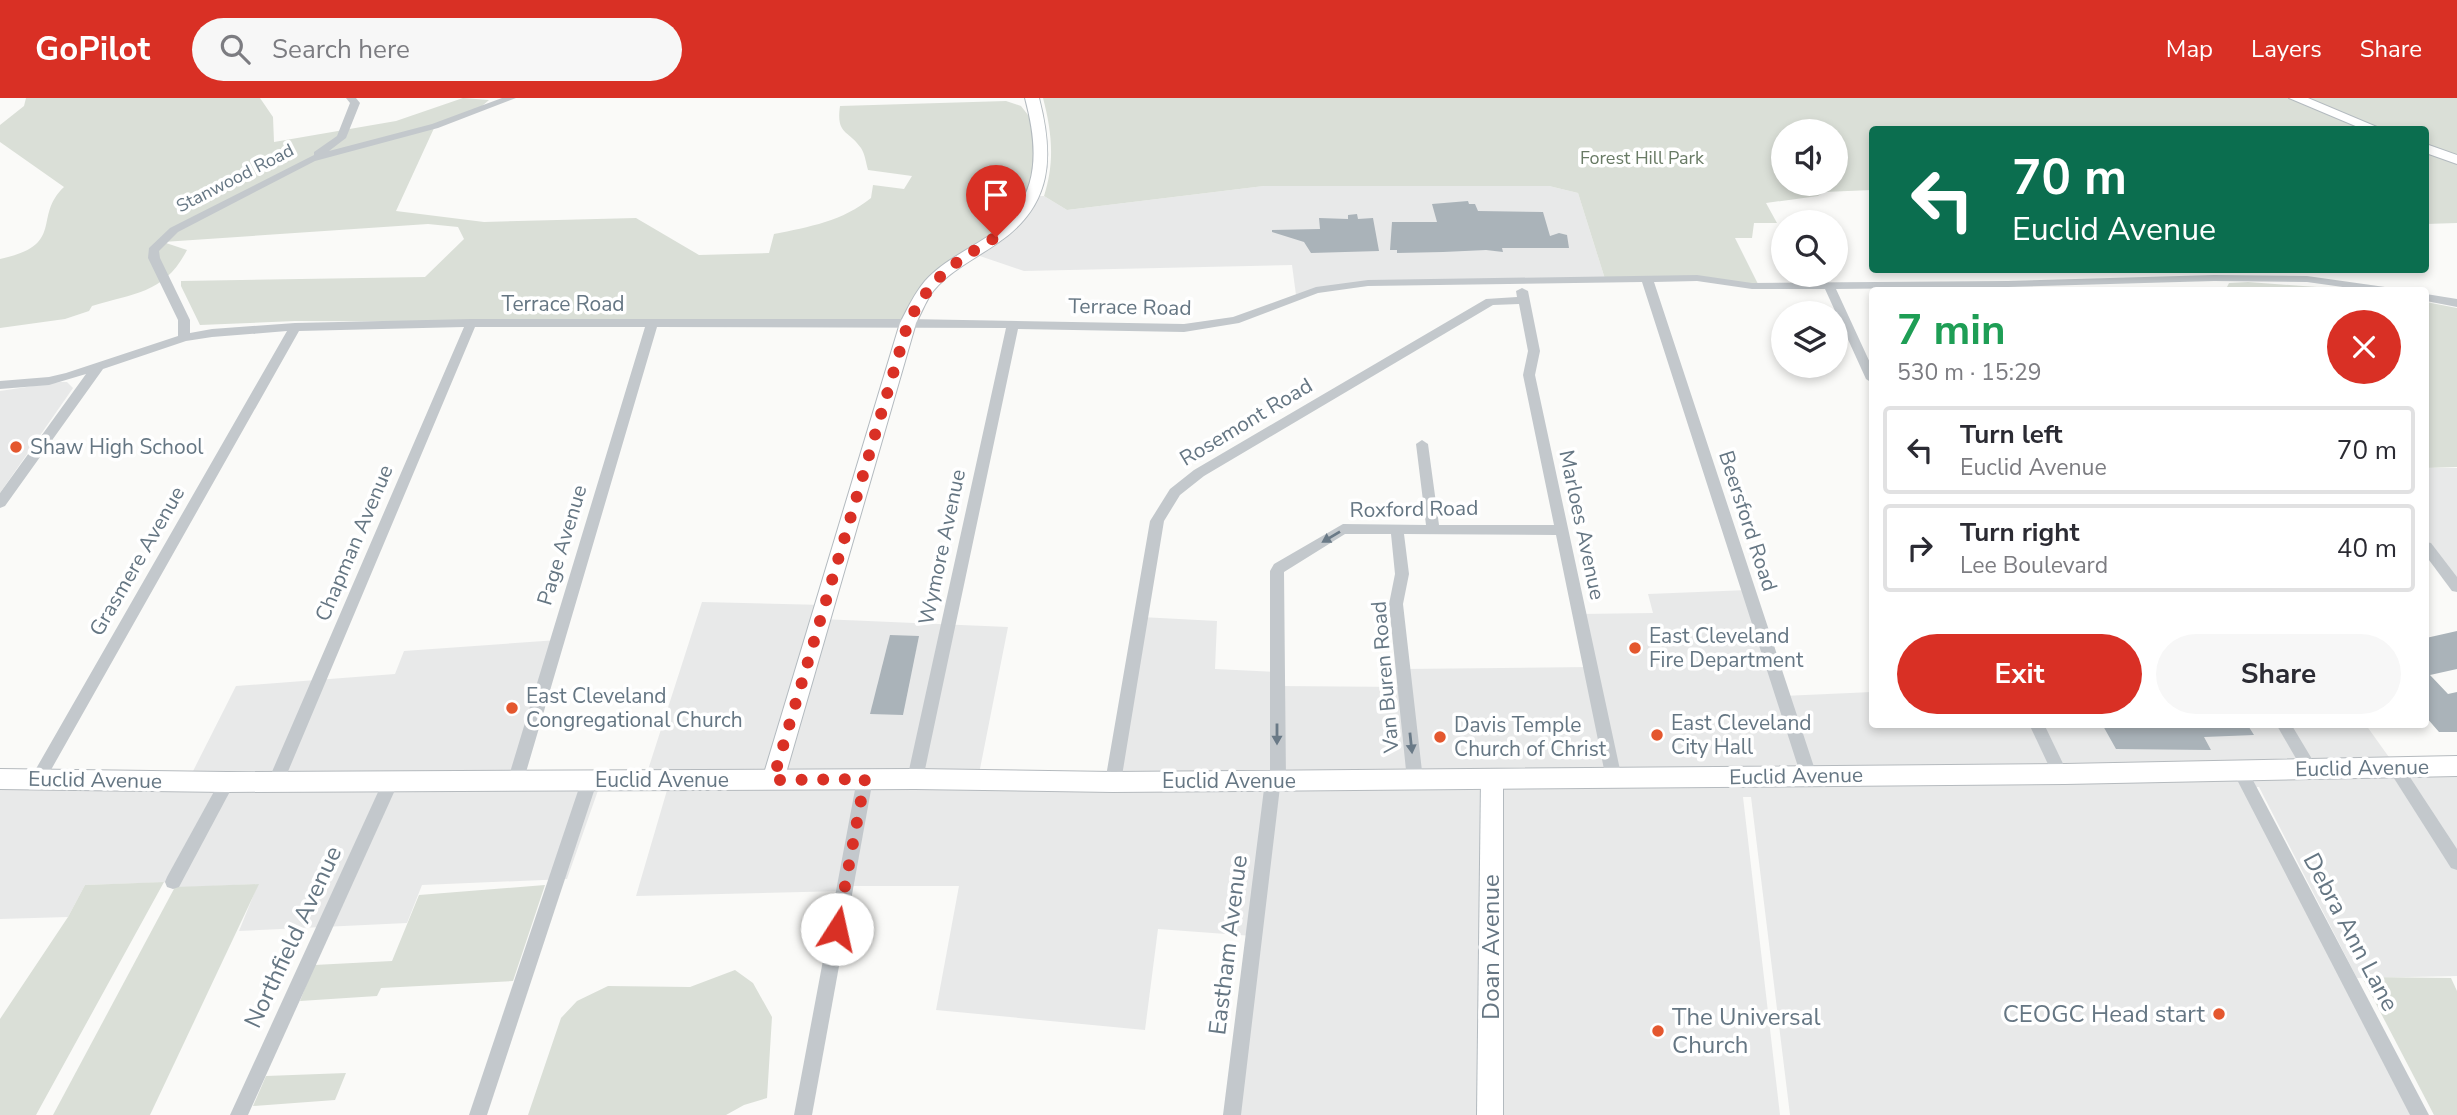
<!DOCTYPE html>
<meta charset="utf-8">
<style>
:root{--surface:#fff;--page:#f7f7f7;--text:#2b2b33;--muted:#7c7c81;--line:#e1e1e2;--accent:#d93025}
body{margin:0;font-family:"Nunito Sans",sans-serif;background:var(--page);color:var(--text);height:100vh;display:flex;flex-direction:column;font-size:26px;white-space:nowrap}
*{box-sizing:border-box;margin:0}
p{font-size:23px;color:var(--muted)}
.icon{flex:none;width:38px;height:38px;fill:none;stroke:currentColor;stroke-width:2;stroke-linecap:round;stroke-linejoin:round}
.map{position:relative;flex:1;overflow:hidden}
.details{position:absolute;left:1869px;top:189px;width:560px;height:441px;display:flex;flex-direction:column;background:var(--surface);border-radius:7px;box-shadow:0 4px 10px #0003}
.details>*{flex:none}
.guide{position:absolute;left:1869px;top:28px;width:560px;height:147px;border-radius:7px;box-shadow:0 4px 10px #0003;background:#0b6e4f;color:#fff;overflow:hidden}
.controls{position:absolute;left:1771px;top:21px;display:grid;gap:14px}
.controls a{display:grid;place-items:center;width:77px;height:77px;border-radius:50%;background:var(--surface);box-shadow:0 4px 10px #0003;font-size:35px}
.pin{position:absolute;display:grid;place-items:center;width:60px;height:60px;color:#fff;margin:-72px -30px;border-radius:50% 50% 50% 0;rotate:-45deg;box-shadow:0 0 7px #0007}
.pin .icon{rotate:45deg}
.me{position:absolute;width:77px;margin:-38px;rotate:10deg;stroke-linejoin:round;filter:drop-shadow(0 0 5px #0008)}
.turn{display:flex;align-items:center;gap:24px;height:147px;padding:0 28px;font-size:32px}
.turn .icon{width:91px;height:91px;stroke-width:2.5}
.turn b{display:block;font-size:49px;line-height:60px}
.round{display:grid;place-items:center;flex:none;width:74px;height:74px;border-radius:37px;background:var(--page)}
.head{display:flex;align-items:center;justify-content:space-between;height:119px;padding:0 28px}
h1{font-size:42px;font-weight:700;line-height:52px;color:#1e9e55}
.cta{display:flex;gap:14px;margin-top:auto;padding:14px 28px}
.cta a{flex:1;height:80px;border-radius:42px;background:var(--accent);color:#fff;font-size:28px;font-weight:700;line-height:80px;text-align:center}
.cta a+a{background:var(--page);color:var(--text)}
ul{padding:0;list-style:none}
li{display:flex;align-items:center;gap:21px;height:88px;margin:0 14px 10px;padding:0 14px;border:4px solid var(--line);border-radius:7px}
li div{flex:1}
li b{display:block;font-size:26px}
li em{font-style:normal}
header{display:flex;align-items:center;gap:42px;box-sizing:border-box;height:98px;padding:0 35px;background:var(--accent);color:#fff}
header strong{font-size:33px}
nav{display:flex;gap:38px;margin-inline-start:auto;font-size:24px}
.search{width:490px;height:63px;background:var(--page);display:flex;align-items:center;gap:18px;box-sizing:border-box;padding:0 24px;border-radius:38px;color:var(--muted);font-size:26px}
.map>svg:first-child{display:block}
.built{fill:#e8e9e9}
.green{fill:#dadfd7;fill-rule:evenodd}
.building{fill:#aab3b9}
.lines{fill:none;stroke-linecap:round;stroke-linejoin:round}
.secondary-casing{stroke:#b3babf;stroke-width:2}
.primary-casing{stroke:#b5babe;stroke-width:2}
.street{fill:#c3c8cc;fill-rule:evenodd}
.secondary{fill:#fff;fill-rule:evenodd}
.primary{fill:#fff;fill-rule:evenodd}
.oneway{fill:#6a7a87}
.route{stroke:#d93025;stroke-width:12;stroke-dasharray:0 21.6}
.poi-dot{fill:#e4572e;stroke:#fff;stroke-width:2.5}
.labels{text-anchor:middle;stroke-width:7;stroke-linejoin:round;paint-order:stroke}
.far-park-label{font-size:18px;fill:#687a64;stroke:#fff}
.far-street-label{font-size:18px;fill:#657683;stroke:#fff}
.street-label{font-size:21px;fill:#657683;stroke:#fff}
.poi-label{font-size:21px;fill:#657683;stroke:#fff;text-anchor:start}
.near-street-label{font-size:24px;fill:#657683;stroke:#fff}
.near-poi-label{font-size:24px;fill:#657683;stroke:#fff;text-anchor:end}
</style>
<header>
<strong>GoPilot</strong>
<div class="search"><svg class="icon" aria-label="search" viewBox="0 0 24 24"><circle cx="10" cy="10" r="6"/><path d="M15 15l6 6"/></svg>Search here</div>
<nav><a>Map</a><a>Layers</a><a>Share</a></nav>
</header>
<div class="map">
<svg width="2457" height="1017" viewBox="0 0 2457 1017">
<rect width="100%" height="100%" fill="#fafaf8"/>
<g class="built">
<polygon points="1370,87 1525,87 1549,88 1578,95 1605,181 1348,186 1296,197 1292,167 1024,173 971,155 1035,98 1044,98 1067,112 1264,88"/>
<polygon points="60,284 67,284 73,290 0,395 0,293"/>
<polygon points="2426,370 2457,370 2457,489 2426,449"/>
<polygon points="1748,492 1783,598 1872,594 1872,626 2366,627 2396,669 2457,668 2457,878 2357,880 2259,689 2249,689 2420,1017 1790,1017 1751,699 1743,699 1780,1017 1503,1017 1503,955 1490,1017 1232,1017 1253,838 1158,831 1145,932 936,912 959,788 846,788 844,793 636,798 670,682 645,681 702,504 825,507 821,521 1008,529 978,681 1113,684 1141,519 1217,523 1215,571 1277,574 1278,588 1404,589 1403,571 1590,569 1580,516 1653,515 1648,496"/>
<polygon points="558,542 516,681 602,681 567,781 422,787 407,825 239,833 258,786 169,790 172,784 85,787 68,819 0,821 0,681 188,683 236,588 395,576 404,553"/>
</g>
<g class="green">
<path d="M26,0H260L273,19L274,44L396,23L463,0L489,2L482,8L435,28L396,113L484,124L636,120L699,157L769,155L774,136C809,129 843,123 871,100L873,87L904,91L912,78L868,72C866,65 865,56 861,50C848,31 836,37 840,8L1006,3L1021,8L1042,35L1028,110L950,170L908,225L295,223L200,227L181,188V183L425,179L464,141L458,129L428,126L163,144L187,152C165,195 135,195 92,208L89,213L65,221L0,230V161C67,147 32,119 64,89L0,44V27L24,8Z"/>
<path d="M1043,0H2457V125L2426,126V32H1872V92L1824,94L1818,98L1766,105L1777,125H1754L1752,140H1735L1759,188L1697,180L1605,181L1578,95L1549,88H1264L1067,112L1044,98C1055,64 1052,34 1043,0ZM1783,33H1836V86H1783Z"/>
<polygon points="2248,184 2358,192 2226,191 2229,185"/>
<polygon points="2426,204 2457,210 2457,369 2426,370"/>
<polygon points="164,784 36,1017 0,1017 0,921 68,819 85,787"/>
<polygon points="259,786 150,1017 53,1017 175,789"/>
<polygon points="545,787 513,883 381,890 377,898 300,903 314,867 392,863 419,797"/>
<polygon points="735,872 753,885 772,919 767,1000 744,1007 726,1017 528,1017 561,920 577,903 608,888 690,889"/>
<polygon points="2362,879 2451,880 2457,893 2457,1017 2434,1017"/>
<polygon points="346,975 335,1002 253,1008 266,978"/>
</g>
<g class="building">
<polygon points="1468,103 1469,106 1475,106 1478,113 1543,114 1550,138 1559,135 1567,137 1569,150 1502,150 1503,154 1486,152 1443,154 1397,155 1397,152 1390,152 1392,124 1437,124 1432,106"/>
<polygon points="1357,116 1358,121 1373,120 1379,153 1311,155 1304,144 1272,134 1272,132 1320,131 1319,120 1348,121 1348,117"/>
<polygon points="2457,533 2457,571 2430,577 2448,596 2457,594 2457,634 2439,634 2426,619 2426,540"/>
<polygon points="890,537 919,538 903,617 870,616"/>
<polygon points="2102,626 2247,626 2254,637 2204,639 2211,652 2116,651"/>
</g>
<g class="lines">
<g class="secondary-casing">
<g id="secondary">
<path d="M1025,0H1039C1054,58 1053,107 999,144C977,160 952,171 934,192C926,202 922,214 916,225L784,682L781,688L773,691L765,688L762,682L900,225C908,210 914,196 925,183C942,164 966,153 987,139C1040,104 1040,56 1025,0Z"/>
<polygon points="2289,0 2308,0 2384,32 2365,32"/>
<polygon points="2426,46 2457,57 2457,66 2426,55"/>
<polygon points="1492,672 1500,675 1503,681 1503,1017 1477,1017 1481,681 1484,675"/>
</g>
</g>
<g class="primary-casing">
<polygon id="primary" points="2457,658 2457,678 2065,686 1113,694 915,691 227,694 0,691 0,671 227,674 915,671 1113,674 2065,666"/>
</g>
<g class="street">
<polygon points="346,0 356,0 360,5 346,40 329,53 432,26 502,0 516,0 438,30 315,63 178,134 159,153 160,160 190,222 190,235 212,231 295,225 471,221 908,221 1184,226 1233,219 1316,189 1368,182 1697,177 1752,185 2008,183 2214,177 2307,178 2385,189 2391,192 2364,192 2307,184 2214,183 2008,189 1836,191 1872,269 1872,285 1866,281 1825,191 1752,191 1697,183 1654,184 1817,678 1814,683 1809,685 1804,683 1801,678 1642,184 1368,188 1318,195 1239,225 1184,234 1018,231 923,681 920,686 915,688 910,686 907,681 1006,230 657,229 524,681 521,686 516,688 511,686 508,681 645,229 475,229 284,683 281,688 276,690 271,688 268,683 464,229 299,233 43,686 38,688 33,686 30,681 33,676 287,233 212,239 186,243 103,271 5,408 0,410 0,395 86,276 49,287 0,291 0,283 49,279 66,275 178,238 178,222 148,160 149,150 170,130 314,57 314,54 337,38 350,5"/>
<polygon points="1522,190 1528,193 1540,253 1535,277 1622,681 1619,686 1614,688 1609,686 1606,681 1556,437 1404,436 1409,476 1403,506 1423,682 1420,687 1415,689 1410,687 1407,682 1389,506 1395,476 1391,436 1345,436 1284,474 1286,683 1280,689 1241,1017 1223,1017 1265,683 1270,677 1270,473 1274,466 1343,426 1426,427 1416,346 1422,342 1428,346 1439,427 1554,427 1523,277 1528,253 1519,206 1493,207 1204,378 1180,397 1164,423 1121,684 1118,689 1113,691 1108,689 1105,684 1150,423 1170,391 1194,372 1486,201 1517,199 1516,193"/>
<polygon points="2426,196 2457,201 2457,209 2426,203"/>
<polygon points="2426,444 2431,445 2457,479 2457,494 2452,493 2426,458"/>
<polygon points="2029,626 2044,626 2068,676 2065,681 2060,683 2055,681"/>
<polygon points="2276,626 2291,626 2318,671 2315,676 2310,677 2305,676"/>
<polygon points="2395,663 2400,664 2457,751 2457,772 2451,770 2390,674 2387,669 2390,664"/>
<polygon points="2241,667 2246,669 2429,1017 2410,1017 2233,674 2236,669"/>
<polygon points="392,674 397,676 400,681 248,1017 230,1017 384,681 387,676"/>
<polygon points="590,674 595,676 598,681 487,1017 469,1017 582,681 585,676"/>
<polygon points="865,674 870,676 873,681 812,1017 794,1017 857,681 860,676"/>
<polygon points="227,677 232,679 235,684 179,789 173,791 167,789 165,784 167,779 222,679"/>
</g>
<use href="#secondary" class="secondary"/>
<use href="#primary" class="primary"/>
</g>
<defs><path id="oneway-solid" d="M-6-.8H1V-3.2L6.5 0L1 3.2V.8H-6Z" transform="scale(1.75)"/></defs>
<g class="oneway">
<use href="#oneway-solid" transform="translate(1331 439) rotate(149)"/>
<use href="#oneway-solid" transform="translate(1277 636) rotate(90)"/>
<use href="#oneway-solid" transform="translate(1411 645) rotate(84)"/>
</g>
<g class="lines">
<path class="route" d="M837,831L865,681L773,682L908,225C932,178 952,166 996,139"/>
</g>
<g class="poi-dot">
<circle cx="16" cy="349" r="7"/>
<circle cx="1635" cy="550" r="7"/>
<circle cx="512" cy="610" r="7"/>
<circle cx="1657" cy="637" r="7"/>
<circle cx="1440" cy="639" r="7"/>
<circle cx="2219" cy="916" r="7"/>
<circle cx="1658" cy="933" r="7"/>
</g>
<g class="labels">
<g class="far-park-label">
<text x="1642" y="66">Forest Hill Park</text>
</g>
<g class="far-street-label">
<text transform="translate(235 80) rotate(-27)" y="6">Stanwood Road</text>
</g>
<g class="street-label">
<text x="563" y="213">Terrace Road</text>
<text transform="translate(1130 209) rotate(1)" y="7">Terrace Road</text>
<text transform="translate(1246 324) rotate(-31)" y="7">Rosemont Road</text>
<text transform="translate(1414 411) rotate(-1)" y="7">Roxford Road</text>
<text transform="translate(1748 423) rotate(72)" y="7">Beersford Road</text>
<text transform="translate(1582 427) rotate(78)" y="7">Marloes Avenue</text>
<text transform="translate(354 445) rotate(-67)" y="7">Chapman Avenue</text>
<text transform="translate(562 447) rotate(-73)" y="7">Page Avenue</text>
<text transform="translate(942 449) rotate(-78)" y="7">Wymore Avenue</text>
<text transform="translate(137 463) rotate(-60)" y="7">Grasmere Avenue</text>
<text transform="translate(1385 579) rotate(-95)" y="7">Van Buren Road</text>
<text transform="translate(2362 670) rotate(-1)" y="7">Euclid Avenue</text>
<text transform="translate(1796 678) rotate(-1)" y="7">Euclid Avenue</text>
<text transform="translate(95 682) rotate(1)" y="7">Euclid Avenue</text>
<text x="662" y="689">Euclid Avenue</text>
<text x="1229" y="690">Euclid Avenue</text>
</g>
<g class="poi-label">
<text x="30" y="356">Shaw High School</text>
<text x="1649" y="545">East Cleveland<tspan x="1649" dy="24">Fire Department</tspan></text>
<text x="526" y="605">East Cleveland<tspan x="526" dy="24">Congregational Church</tspan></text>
<text x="1671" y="632">East Cleveland<tspan x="1671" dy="24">City Hall</tspan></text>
<text x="1454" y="634">Davis Temple<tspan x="1454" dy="24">Church of Christ</tspan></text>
</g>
<g class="near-street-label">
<text transform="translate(2351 834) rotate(62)" y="8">Debra Ann Lane</text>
<text transform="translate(293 839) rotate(-65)" y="8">Northfield Avenue</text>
<text transform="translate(1228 847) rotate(-83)" y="8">Eastham Avenue</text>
<text transform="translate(1491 849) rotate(-90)" y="8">Doan Avenue</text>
</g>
<g class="near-poi-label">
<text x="2205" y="924">CEOGC Head start</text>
<text x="1672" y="927" text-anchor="start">The Universal<tspan x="1672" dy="28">Church</tspan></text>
</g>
</g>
</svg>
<div class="controls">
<a><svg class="icon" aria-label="sound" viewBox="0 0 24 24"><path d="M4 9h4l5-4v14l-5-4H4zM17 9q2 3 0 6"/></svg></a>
<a><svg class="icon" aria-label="search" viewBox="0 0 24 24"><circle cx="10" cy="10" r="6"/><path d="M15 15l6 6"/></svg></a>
<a><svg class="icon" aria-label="layers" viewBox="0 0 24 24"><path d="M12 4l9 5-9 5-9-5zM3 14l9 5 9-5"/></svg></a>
</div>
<div class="pin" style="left:996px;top:139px;background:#d93025"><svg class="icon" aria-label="arrive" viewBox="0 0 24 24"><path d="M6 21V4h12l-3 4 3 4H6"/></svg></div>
<svg class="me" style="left:837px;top:831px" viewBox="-20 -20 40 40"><circle r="19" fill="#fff"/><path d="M0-13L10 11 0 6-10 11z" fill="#d93025"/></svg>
<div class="guide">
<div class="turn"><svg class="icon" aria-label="left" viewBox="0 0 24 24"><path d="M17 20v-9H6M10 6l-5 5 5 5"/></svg><div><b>70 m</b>Euclid Avenue</div></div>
</div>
<section class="details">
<div class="head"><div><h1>7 min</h1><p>530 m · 15:29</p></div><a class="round" style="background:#d93025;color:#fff"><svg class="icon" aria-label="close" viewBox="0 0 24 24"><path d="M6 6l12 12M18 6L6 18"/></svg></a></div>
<ul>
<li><svg class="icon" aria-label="left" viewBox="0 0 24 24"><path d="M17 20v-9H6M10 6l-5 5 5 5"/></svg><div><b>Turn left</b><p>Euclid Avenue</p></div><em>70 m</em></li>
<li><svg class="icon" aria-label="right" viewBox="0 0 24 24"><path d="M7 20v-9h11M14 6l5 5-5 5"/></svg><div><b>Turn right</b><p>Lee Boulevard</p></div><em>40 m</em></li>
</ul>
<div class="cta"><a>Exit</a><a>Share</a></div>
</section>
</div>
